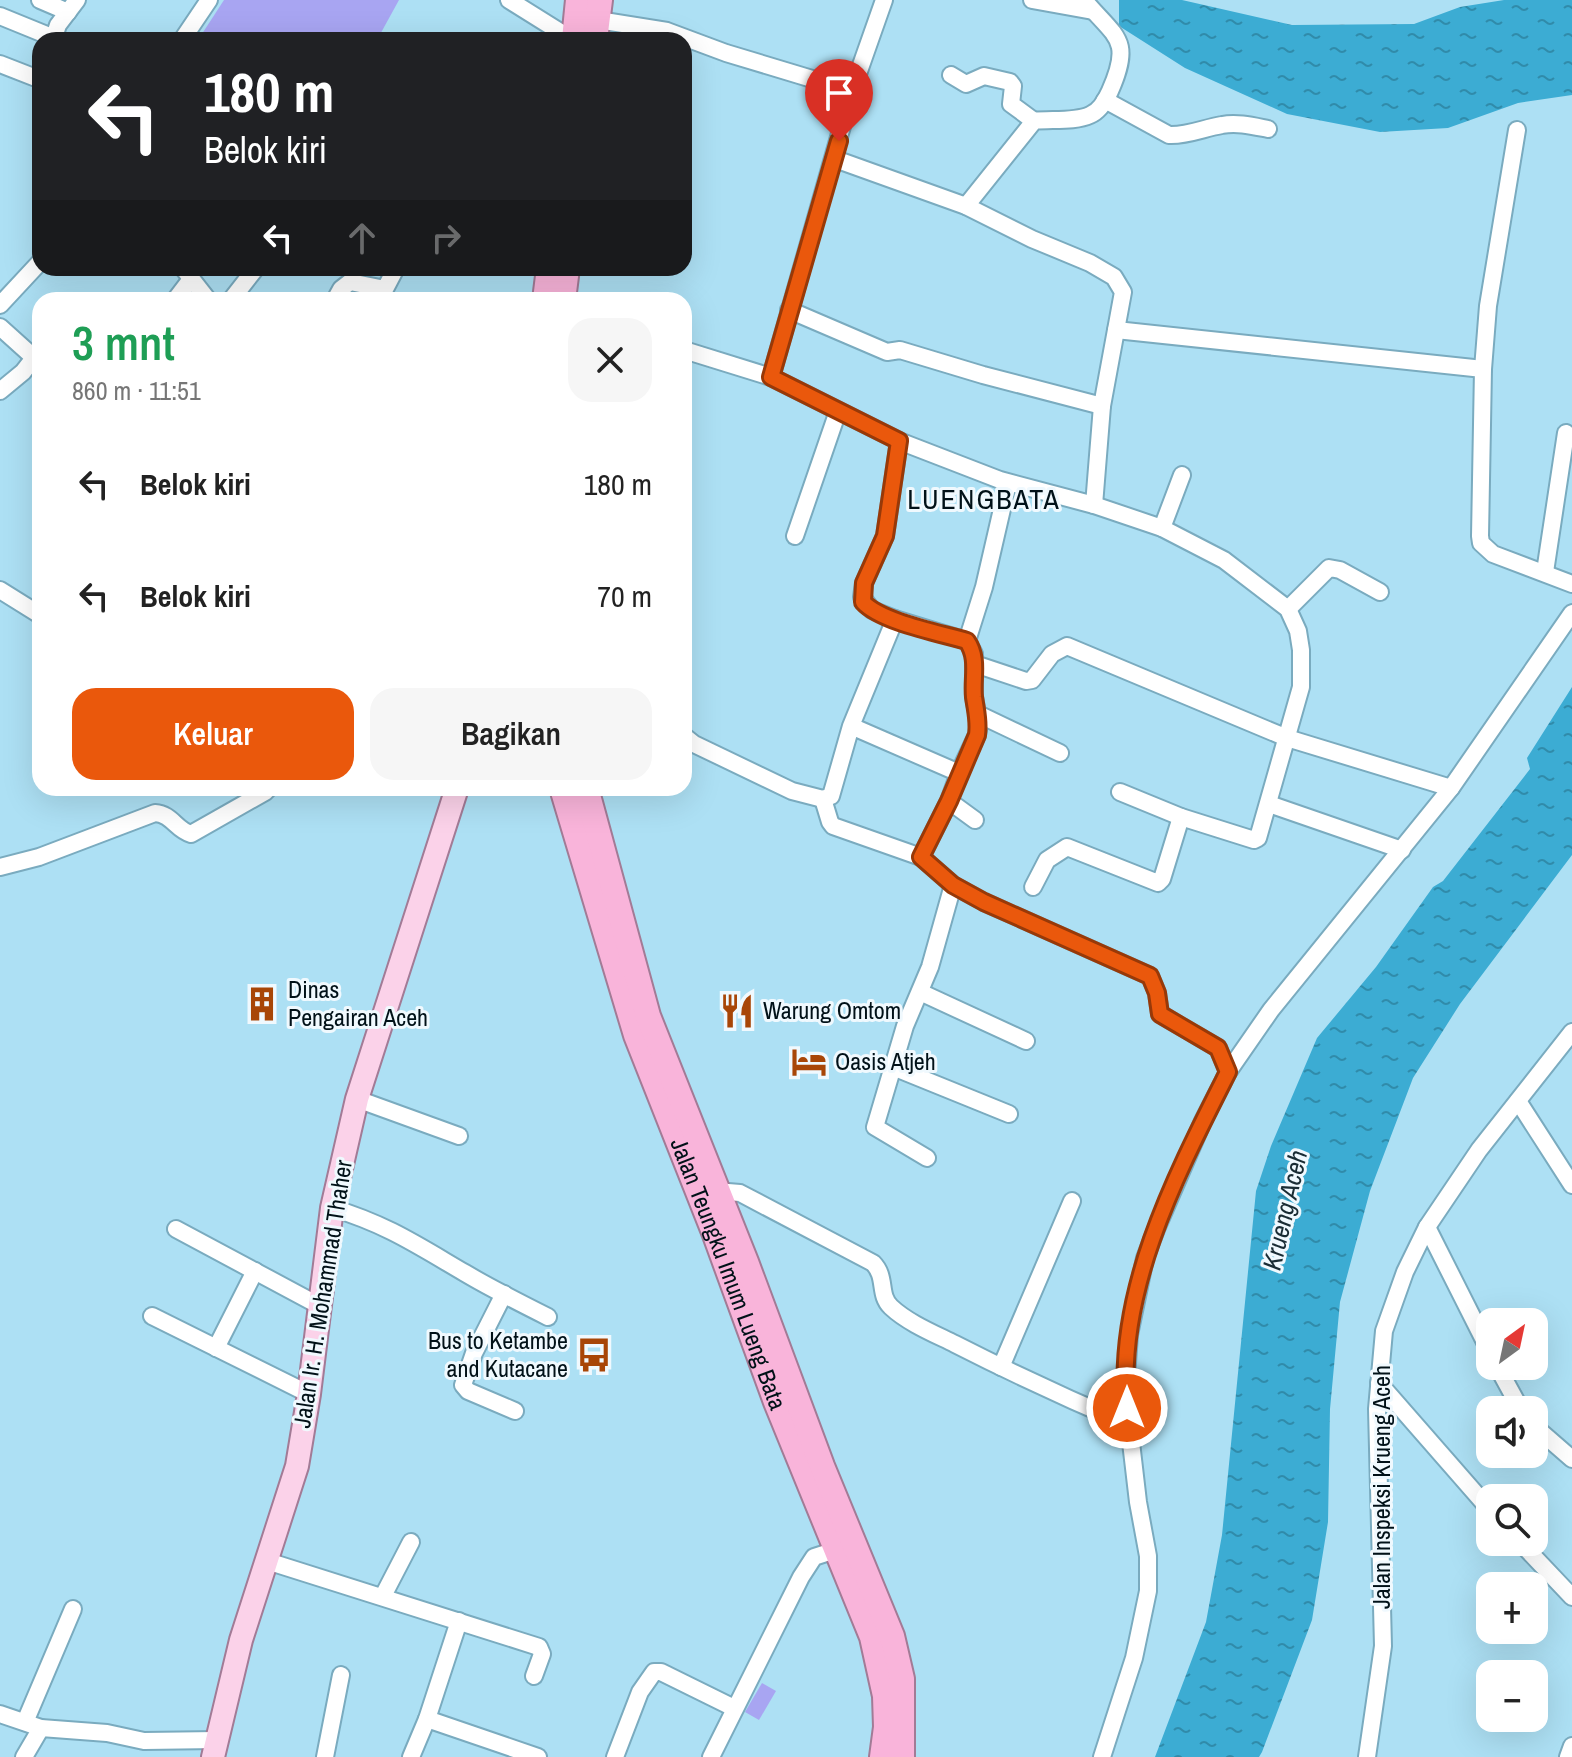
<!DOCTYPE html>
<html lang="id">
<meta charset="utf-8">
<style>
:root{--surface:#fff;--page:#f6f6f6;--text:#222;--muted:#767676;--accent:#ea580c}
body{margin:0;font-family:"Archivo Narrow",sans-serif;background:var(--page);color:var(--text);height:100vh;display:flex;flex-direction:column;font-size:30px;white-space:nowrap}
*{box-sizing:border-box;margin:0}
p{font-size:26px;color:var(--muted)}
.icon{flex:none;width:44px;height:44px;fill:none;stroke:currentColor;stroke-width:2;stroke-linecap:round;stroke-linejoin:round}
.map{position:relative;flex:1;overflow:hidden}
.details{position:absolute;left:32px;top:292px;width:660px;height:504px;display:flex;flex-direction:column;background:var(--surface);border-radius:24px;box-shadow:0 8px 32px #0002}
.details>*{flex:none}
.guide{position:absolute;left:32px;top:32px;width:660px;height:244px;border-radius:24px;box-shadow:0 8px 32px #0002;background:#202124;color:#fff;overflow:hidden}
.needle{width:52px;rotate:33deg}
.fabs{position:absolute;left:1476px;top:1308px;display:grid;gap:16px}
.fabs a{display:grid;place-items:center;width:72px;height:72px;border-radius:16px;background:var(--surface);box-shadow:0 8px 32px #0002;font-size:40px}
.pin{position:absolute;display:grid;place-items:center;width:68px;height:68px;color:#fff;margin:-82px -34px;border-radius:50% 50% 50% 0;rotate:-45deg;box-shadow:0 0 8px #0007}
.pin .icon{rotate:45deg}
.me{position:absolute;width:88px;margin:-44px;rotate:0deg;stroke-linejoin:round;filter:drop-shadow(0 0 6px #0008)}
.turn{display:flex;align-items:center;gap:28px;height:168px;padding:0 40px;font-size:36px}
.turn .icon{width:104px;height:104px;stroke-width:2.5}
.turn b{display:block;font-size:56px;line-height:68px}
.lanes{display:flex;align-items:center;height:76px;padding:0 40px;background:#0003;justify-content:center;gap:40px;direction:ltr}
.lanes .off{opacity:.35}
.round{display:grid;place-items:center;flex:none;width:84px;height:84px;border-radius:24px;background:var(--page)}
.headline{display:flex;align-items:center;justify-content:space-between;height:136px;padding:0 40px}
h1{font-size:48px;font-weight:600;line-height:60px;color:#1e9e55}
.button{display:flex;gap:16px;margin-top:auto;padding:16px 40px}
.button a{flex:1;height:92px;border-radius:24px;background:var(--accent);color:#fff;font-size:32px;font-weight:600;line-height:92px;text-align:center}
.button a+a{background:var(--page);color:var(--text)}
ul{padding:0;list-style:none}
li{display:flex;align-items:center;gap:24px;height:112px;padding:0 40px}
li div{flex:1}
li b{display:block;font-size:30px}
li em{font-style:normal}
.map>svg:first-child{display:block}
.garden{fill:#a8a5f2}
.water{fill:url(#water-ripples)}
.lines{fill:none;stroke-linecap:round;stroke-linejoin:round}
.minor-casing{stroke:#7aabbf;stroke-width:20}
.major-casing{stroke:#a27b96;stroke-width:26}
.highway-casing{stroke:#a27b96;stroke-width:28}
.minor{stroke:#fff;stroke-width:16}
.major{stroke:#fbd2e9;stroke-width:22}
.highway{stroke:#f9b4da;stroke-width:24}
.route-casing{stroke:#983908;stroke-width:20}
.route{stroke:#ea580c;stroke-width:14}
.labels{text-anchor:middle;stroke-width:6;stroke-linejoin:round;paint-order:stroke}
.poi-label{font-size:24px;fill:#011118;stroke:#f0f9fe;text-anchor:start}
.street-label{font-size:24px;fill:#011118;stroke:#f0f9fe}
.water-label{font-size:26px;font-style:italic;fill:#192c34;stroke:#f0f9fe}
.quarter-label{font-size:28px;letter-spacing:2px;fill:#011118;stroke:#f0f9fe}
</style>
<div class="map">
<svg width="1572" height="1757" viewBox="0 0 1572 1757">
<defs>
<pattern id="water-ripples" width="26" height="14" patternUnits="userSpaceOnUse" patternTransform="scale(2)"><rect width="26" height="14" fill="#3cacd3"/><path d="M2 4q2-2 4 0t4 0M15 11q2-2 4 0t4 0" fill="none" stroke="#308baa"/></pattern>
</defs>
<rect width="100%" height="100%" fill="#ade0f4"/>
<g class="garden">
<polygon points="224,0 399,0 377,40 198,40"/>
<polygon points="762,1683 776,1691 759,1720 745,1712"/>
</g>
<g class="water">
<polygon points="1119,0 1182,0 1292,25 1414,24 1460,7 1504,0 1572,0 1572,95 1518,103 1448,128 1380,132 1287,114 1185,68 1119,26"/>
<polygon points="1572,687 1572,855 1460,1004 1413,1078 1370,1191 1340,1302 1330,1409 1328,1522 1312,1620 1262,1752 1259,1757 1155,1757 1206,1622 1222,1535 1256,1191 1271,1146 1317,1038 1376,967 1433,887 1443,881 1530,769 1527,758"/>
</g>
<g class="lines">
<g class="minor-casing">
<g id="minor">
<polyline points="40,0 68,12"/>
<polyline points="509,0 573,40"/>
<polyline points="1032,0 1093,11"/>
<polyline points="0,16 54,38"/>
<polyline points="598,20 667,31 726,53 852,91"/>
<polyline points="53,40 58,25 77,0"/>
<polyline points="182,40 209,0"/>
<polyline points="0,64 36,78 40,76"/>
<polyline points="951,75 966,84 984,76 1010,82 1013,86 1011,104 1034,121"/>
<path d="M1105,100L1169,135C1187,136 1204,128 1222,125C1237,122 1253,126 1268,129"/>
<polyline points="1517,130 1488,306 1483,369 1480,536 1481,543 1493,554 1572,584"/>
<polyline points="835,159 966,206 1032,239 1090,263 1114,277 1123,292 1102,406 1094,505"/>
<path d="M966,206L1034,121C1051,119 1075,122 1090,115C1100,111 1106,100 1110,91C1133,39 1116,38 1084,0"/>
<polyline points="183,268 208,300"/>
<polyline points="175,300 191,279"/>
<polyline points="231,300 256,268"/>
<polyline points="335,300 341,289 350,282 385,289 396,268"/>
<polyline points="0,305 40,262"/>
<polyline points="789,310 887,352 900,350 983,375 1102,406"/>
<polyline points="0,327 40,363"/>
<polyline points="1116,330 1483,369"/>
<polyline points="684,350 771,377 899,441 1000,480 1094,505 1162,528 1224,560 1288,609 1298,631 1301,650 1301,687 1258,838 1254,840 1181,817 1120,792"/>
<polyline points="771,377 852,91 884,0"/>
<polyline points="0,391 23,372 34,358"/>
<polyline points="1162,528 1182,475"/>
<polyline points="795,536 838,411"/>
<polyline points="1545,572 1566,433"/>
<polyline points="0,590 40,615"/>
<polyline points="1288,609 1329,568 1340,570 1380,592"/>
<polyline points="895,619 872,610 862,597 864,583 885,536 899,441"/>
<polyline points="967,641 984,587 1008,483"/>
<polyline points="975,664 1026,681 1032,680 1052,654 1067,646 1287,738 1451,788"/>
<polyline points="978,714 1060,753"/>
<polyline points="684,736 694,744 792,791 823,799"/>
<polyline points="959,773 949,801 975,820"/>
<polyline points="823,799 831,796 851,726 895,619 967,641 974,654 974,697 979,724 977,735 959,773 851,726"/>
<polyline points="823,799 830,822 833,826 921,857"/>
<polyline points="949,801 921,857 953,885 984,902 1150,976 1157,993 1160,1014 1218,1048 1228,1072"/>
<polyline points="1269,804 1402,850"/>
<path d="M0,867L39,857L155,813C172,814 176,830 191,834L265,792L269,788"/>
<polyline points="1033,887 1047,860 1067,847 1158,883 1162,879 1181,817"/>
<polyline points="920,992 1026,1041"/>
<polyline points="893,1067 1009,1114"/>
<polyline points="357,1099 459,1136"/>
<polyline points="1518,1101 1572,1185"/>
<polyline points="927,1158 875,1127 905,1026 930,967 953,885"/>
<path d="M716,1191L740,1193L873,1263C887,1277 878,1295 891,1307C908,1323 935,1334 955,1344C1012,1373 1070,1400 1129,1425"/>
<path d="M332,1208C386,1224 417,1245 465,1273C492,1289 520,1303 548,1317"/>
<polyline points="1427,1227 1490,1352"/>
<polyline points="176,1229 318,1305"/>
<polyline points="504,1294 474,1353 463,1385 468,1391 515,1411"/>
<polyline points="152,1316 309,1394"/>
<polyline points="216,1348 255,1271"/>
<polyline points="1497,1366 1521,1410"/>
<polyline points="1001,1367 1072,1201"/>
<polyline points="1379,1383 1490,1510"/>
<polyline points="1534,1426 1572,1459"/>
<polyline points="1520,1542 1572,1597"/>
<polyline points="267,1561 539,1647 542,1654 534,1676"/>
<polyline points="383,1596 411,1542"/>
<polyline points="0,1714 41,1728 107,1733 144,1741 217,1740"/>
<polyline points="427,1719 538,1757"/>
<polyline points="25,1722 73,1609"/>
<polyline points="24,1757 41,1728"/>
<polyline points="325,1757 341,1675"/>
<polyline points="411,1757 427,1719 459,1621"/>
<polyline points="615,1757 640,1692 654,1672 661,1672 734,1708"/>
<polyline points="711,1757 801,1577 814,1557 845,1547"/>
<polyline points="1102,1757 1134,1658 1148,1591 1148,1556 1138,1502 1125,1391 1129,1335 1145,1258 1157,1227 1203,1121 1228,1072 1271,1010 1451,788 1572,613"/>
<polyline points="1367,1757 1383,1646 1377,1409 1384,1331 1405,1272 1427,1227 1479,1150 1572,1032"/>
<polyline points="1568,1757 1572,1746"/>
</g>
</g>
<g class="major-casing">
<polyline id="major" points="213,1757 241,1640 297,1466 309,1394 332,1208 357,1099 457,788"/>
</g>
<g class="highway-casing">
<g id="highway">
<polyline points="574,40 578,0"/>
<polyline points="595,40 600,0"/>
<polyline points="545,300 549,268"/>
<polyline points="563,300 567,268"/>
<path id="s1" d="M562,788L636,1035L714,1232L776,1402L872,1637L885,1696L886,1727L882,1757"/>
<polyline points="586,788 648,1016 746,1262 822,1466 892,1636 902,1679 902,1757"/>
</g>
</g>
<use href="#minor" class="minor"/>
<use href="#major" class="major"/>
<use href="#highway" class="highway"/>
</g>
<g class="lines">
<g class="route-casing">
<path id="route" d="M839,141L771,377L899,441L885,536L864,583L863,602C881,622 940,633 967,641C979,659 972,677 974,697C976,711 979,721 977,735L949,801L921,857L953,885L984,902L1150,976L1157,993L1160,1014L1218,1048L1228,1072C1177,1173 1115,1291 1127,1408"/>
</g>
<use href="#route" class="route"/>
</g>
<defs>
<g id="building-bare" transform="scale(2.76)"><path d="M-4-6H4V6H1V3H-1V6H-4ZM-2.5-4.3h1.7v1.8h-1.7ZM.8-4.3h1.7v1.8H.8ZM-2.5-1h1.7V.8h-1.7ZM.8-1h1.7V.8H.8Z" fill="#a84607" stroke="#f0f9fe" stroke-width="2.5" paint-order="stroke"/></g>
<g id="restaurant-bare" transform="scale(2.76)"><path d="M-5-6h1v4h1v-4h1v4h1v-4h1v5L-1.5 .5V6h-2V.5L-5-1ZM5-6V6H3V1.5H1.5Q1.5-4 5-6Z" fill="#a84607" stroke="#f0f9fe" stroke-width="2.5" paint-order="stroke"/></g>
<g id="hotel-bare" transform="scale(2.76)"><path d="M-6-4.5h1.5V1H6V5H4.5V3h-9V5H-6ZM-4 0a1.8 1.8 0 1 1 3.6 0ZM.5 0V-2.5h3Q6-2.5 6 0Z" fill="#a84607" stroke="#f0f9fe" stroke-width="2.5" paint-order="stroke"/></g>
<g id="bus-bare" transform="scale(2.76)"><path d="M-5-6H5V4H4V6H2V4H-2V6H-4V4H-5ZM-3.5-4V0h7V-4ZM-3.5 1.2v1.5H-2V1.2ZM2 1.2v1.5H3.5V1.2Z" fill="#a84607" stroke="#f0f9fe" stroke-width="2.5" paint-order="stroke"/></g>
</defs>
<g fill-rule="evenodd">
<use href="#building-bare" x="262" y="1004"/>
<use href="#restaurant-bare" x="737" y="1011"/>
<use href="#hotel-bare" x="809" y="1062"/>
<use href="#bus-bare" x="594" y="1355"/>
</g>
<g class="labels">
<g class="poi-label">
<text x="288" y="998">Dinas<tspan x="288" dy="28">Pengairan Aceh</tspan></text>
<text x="763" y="1019">Warung Omtom</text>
<text x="835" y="1070">Oasis Atjeh</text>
<text x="568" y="1349" text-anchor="end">Bus to Ketambe<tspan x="568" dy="28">and Kutacane</tspan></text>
</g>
<g class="street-label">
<text dy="8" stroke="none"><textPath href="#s1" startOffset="514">Jalan Teungku Imum Lueng Bata</textPath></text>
<text transform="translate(323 1294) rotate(-81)" y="8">Jalan Ir. H. Mohammad Thaher</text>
<text transform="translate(1382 1487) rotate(-90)" y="8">Jalan Inspeksi Krueng Aceh</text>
</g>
<g class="water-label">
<text transform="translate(1285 1210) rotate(-77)" y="9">Krueng Aceh</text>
</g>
<g class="quarter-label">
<text x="984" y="509">LUENGBATA</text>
</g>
</g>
</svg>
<div class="fabs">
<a><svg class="needle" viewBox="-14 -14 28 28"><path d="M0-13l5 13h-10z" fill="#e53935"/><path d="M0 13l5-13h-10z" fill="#767676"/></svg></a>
<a><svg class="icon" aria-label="sound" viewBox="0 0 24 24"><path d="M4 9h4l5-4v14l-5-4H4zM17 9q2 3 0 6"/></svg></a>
<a><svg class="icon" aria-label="search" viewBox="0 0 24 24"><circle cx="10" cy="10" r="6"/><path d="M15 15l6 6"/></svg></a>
<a>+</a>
<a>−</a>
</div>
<div class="pin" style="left:839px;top:141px;background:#d93025"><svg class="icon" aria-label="arrive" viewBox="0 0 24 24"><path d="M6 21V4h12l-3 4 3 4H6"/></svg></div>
<svg class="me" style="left:1127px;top:1408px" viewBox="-20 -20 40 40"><circle r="17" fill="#ea580c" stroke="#fff" stroke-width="3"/><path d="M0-11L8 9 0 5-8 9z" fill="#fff"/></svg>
<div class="guide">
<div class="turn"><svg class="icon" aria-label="left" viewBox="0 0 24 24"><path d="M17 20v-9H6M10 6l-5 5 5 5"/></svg><div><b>180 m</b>Belok kiri</div></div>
<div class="lanes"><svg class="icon" aria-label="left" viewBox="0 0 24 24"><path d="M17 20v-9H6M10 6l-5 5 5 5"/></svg><svg class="icon off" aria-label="ahead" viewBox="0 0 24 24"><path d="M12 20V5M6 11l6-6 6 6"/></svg><svg class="icon off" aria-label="right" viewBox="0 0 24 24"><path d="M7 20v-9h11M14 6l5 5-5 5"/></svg></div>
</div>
<section class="details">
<div class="headline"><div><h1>3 mnt</h1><p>860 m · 11:51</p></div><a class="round"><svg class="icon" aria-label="close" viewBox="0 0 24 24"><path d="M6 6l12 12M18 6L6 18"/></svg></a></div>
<ul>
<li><svg class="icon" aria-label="left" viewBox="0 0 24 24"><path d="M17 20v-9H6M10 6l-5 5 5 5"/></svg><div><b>Belok kiri</b></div><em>180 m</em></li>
<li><svg class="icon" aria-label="left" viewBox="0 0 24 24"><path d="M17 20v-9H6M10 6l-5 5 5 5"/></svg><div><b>Belok kiri</b></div><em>70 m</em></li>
</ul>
<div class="button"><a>Keluar</a><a>Bagikan</a></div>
</section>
</div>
